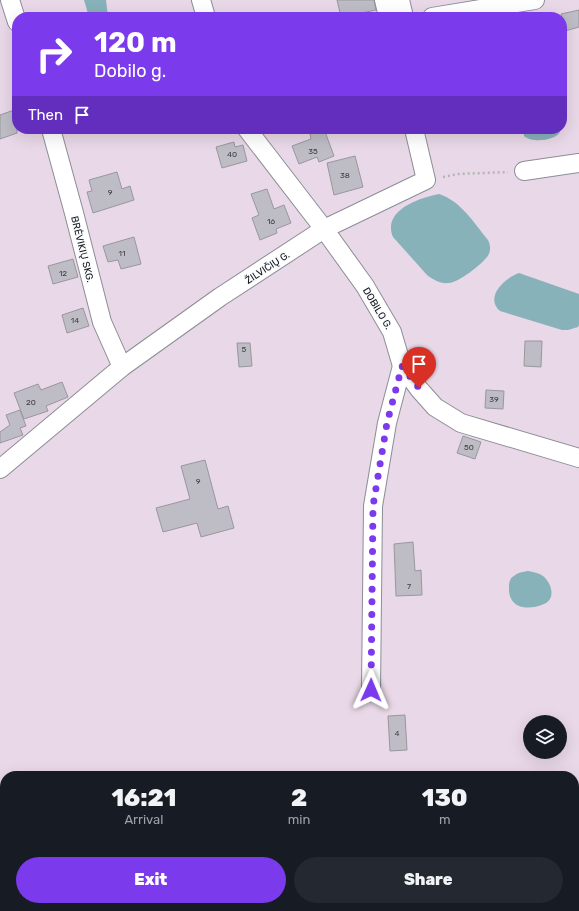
<!DOCTYPE html>
<meta charset="utf-8">
<style>
:root{--surface:#171b24;--page:#242831;--text:#f1f3f6;--muted:#9ea1a6;--accent:#7c3aed}
body{margin:0;font-family:Rubik,sans-serif;background:var(--page);color:var(--text);height:100vh;display:flex;flex-direction:column;font-size:15px;white-space:nowrap}
*{box-sizing:border-box;margin:0}
p{font-size:13px;color:var(--muted)}
.icon{flex:none;width:22px;height:22px;fill:none;stroke:currentColor;stroke-width:2;stroke-linecap:round;stroke-linejoin:round}
.map{position:relative;flex:1;overflow:hidden}
.drawer{position:absolute;left:0px;top:771px;width:579px;height:140px;display:flex;flex-direction:column;background:var(--surface);border-radius:16px 16px 0 0;box-shadow:0 4px 16px #0002}
.drawer>*{flex:none}
.hud{position:absolute;left:12px;top:12px;width:555px;height:122px;border-radius:16px;box-shadow:0 4px 16px #0002;background:#7c3aed;color:#fff;overflow:hidden}
.buttons{position:absolute;left:523px;top:715px;display:grid;gap:8px}
.buttons a{display:grid;place-items:center;width:44px;height:44px;border-radius:50%;background:var(--surface);box-shadow:0 4px 16px #0002;font-size:20px}
.pin{position:absolute;display:grid;place-items:center;width:34px;height:34px;color:#fff;margin:-41px -17px;border-radius:50% 50% 50% 0;rotate:-45deg;box-shadow:0 0 4px #0007}
.pin .icon{rotate:45deg}
.me{position:absolute;width:44px;margin:-22px;rotate:1deg;stroke-linejoin:round;filter:drop-shadow(0 0 3px #0008)}
.turn{display:flex;align-items:center;gap:14px;height:84px;padding:0 16px;font-size:18px}
.turn .icon{width:52px;height:52px;stroke-width:2.5}
.turn b{display:block;font-size:28px;line-height:34px}
.then{display:flex;align-items:center;height:38px;padding:0 16px;background:#0003;gap:8px;font-size:15px}
.eta{display:flex;justify-content:space-evenly;align-items:center;height:68px;text-align:center}
.eta b{font-size:24px;font-weight:800;line-height:28px}
.cta{display:flex;gap:8px;margin-top:auto;padding:8px 16px}
.cta a{flex:1;height:46px;border-radius:24px;background:var(--accent);color:#fff;font-size:16px;font-weight:800;line-height:46px;text-align:center}
.cta a+a{background:var(--page);color:var(--text)}
.map>svg:first-child{display:block}
.green{fill:#e9d8e7;fill-rule:evenodd}
.water{fill:#88b2b9}
.building{fill:#bebcc4;stroke:#99979e}
.lines{fill:none;stroke-linecap:round;stroke-linejoin:round}
.minor-casing{stroke:#8b8e96;stroke-width:20}
.path{stroke:#b3b4b7;stroke-width:2.5;stroke-dasharray:2 3;stroke-linecap:butt}
.minor{stroke:#fff;stroke-width:18}
.route{stroke:#7c3aed;stroke-width:7;stroke-dasharray:0 12.6}
.labels{text-anchor:middle;stroke-width:3;stroke-linejoin:round;paint-order:stroke}
.number-label{font-size:8px;fill:#3e3f43}
.street-label{font-size:10px;fill:#141518;stroke:#fafbfe}
</style>
<div class="map">
<svg width="579" height="911" viewBox="0 0 579 911">
<rect width="100%" height="100%" fill="#fafbfe"/>
<path class="green" d="M0,0H579V911H367L361,906H574V776H5V906H65L63,911H0ZM17,17H562V129H17ZM530,722H560V752H530Z"/>
<g class="water">
<polygon points="84,0 106,0 108,17 89,17"/>
<path d="M523,129H560V132C555,141 531,143 524,136Z"/>
<path d="M439,194C461,201 474,223 488,240C491,246 491,252 487,257C481,265 459,282 449,283C440,284 434,280 427,275L393,237C382,211 418,198 439,194Z"/>
<path d="M519,273L579,294V325L578,327L568,330H562L500,311C484,297 505,278 519,273Z"/>
<path d="M528,571C533,572 539,573 543,576C551,582 557,599 544,604C528,611 508,609 509,587C509,582 510,578 514,576C518,572 523,572 528,571Z"/>
</g>
<g class="building">
<polygon points="337,0 374,0 376,10 341,17"/>
<polygon points="579,10 579,27 565,31 561,14"/>
<polygon points="17,109 17,133 0,139 0,115"/>
<polygon points="324,129 334,156 319,162 317,157 299,164 292,146 311,139 310,134"/>
<polygon points="234,142 235,147 243,145 247,161 222,168 216,147"/>
<polygon points="355,156 363,187 334,195 327,163"/>
<polygon points="117,172 122,189 130,186 134,200 93,213 87,192 92,191 89,180"/>
<polygon points="267,189 274,209 284,205 291,223 276,229 277,233 260,240 252,218 259,215 251,194"/>
<polygon points="134,237 141,264 121,269 118,260 108,262 103,246"/>
<polygon points="73,259 78,277 53,284 48,266"/>
<polygon points="83,308 89,326 67,333 62,315"/>
<polygon points="525,341 542,341 541,367 524,366"/>
<polygon points="237,343 250,343 252,366 239,367"/>
<polygon points="62,382 68,397 46,406 48,411 24,419 14,393 38,384 41,390"/>
<polygon points="486,390 504,391 503,409 485,408"/>
<polygon points="20,410 26,426 20,428 23,435 0,443 0,432 10,425 6,415"/>
<polygon points="463,436 481,442 475,459 457,453"/>
<polygon points="205,460 218,509 228,506 234,528 201,537 197,523 163,532 156,508 190,499 181,466"/>
<polygon points="413,542 415,571 421,570 422,595 396,596 394,544"/>
<polygon points="405,715 407,750 390,751 388,716"/>
</g>
<g class="lines">
<g class="minor-casing">
<g id="minor">
<polyline points="10,0 17,22"/>
<polyline points="201,0 206,17"/>
<polyline points="384,0 388,17"/>
<polyline points="400,0 404,17"/>
<polyline points="432,17 535,0"/>
<polyline points="51,129 74,213 102,322 122,367"/>
<polyline points="247,129 324,229 365,286 392,332 402,366 419,389 435,407 461,423 579,458"/>
<polyline points="524,171 579,163"/>
<polyline points="0,469 122,367 220,297 324,229 426,180 414,129"/>
<polyline points="371,690 373,506 387,423 402,366"/>
</g>
</g>
<polyline class="path" points="443,177 458,174 508,172"/>
<use href="#minor" class="minor"/>
</g>
<g class="lines">
<polyline class="route" points="371,690 373,506 387,423 402,366 419,388"/>
</g>
<g class="labels">
<g class="number-label">
<text x="313" y="154">35</text>
<text x="232" y="157">40</text>
<text x="345" y="178">38</text>
<text x="110" y="195">9</text>
<text x="271" y="224">16</text>
<text x="122" y="256">11</text>
<text x="63" y="276">12</text>
<text x="75" y="323">14</text>
<text x="244" y="352">5</text>
<text x="494" y="402">39</text>
<text x="31" y="405">20</text>
<text x="469" y="450">50</text>
<text x="198" y="484">9</text>
<text x="409" y="589">7</text>
<text x="397" y="736">4</text>
</g>
<g class="street-label">
<text transform="translate(83 249) rotate(76)" y="4">BRĖVIKIŲ SKG.</text>
<text transform="translate(267 267) rotate(-33)" y="4">ŽILVIČIŲ G.</text>
<text transform="translate(378 308) rotate(59)" y="4">DOBILO G.</text>
</g>
</g>
</svg>
<div class="buttons">
<a><svg class="icon" aria-label="layers" viewBox="0 0 24 24"><path d="M12 4l9 5-9 5-9-5zM3 14l9 5 9-5"/></svg></a>
</div>
<div class="pin" style="left:419px;top:388px;background:#d93025"><svg class="icon" aria-label="arrive" viewBox="0 0 24 24"><path d="M6 21V4h12l-3 4 3 4H6"/></svg></div>
<svg class="me" style="left:371px;top:690px" viewBox="-20 -20 40 40"><path d="M0-17L14 15 0 8-14 15z" fill="#7c3aed" stroke="#fff" stroke-width="4"/></svg>
<div class="hud">
<div class="turn"><svg class="icon" aria-label="right" viewBox="0 0 24 24"><path d="M7 20v-9h11M14 6l5 5-5 5"/></svg><div><b>120 m</b>Dobilo g.</div></div>
<div class="then">Then<svg class="icon" aria-label="arrive" viewBox="0 0 24 24"><path d="M6 21V4h12l-3 4 3 4H6"/></svg></div>
</div>
<section class="drawer">
<div class="eta">
<div><b>16:21</b><p>Arrival</p></div>
<div><b>2</b><p>min</p></div>
<div><b>130</b><p>m</p></div>
</div>
<div class="cta"><a>Exit</a><a>Share</a></div>
</section>
</div>
